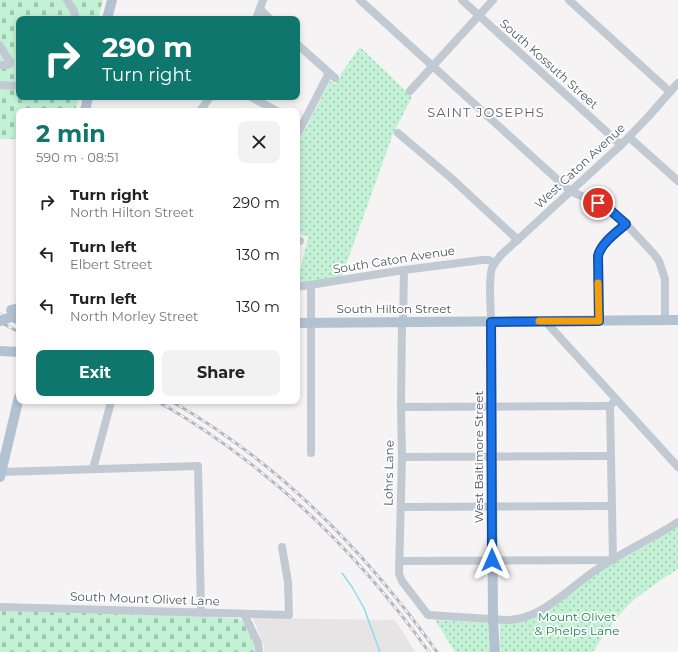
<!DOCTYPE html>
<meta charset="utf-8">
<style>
:root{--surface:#fff;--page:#f2f2f2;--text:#222;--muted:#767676;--accent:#0f766e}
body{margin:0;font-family:Montserrat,sans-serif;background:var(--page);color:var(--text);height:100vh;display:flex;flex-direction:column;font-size:15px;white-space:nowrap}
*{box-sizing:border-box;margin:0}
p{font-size:13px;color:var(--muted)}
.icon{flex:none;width:22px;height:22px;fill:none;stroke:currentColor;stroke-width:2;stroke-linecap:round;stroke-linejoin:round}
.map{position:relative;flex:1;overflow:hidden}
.details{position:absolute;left:16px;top:108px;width:284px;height:296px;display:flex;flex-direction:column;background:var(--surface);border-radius:8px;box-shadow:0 2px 6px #0003}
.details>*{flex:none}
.banner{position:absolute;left:16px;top:16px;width:284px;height:84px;border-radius:8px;box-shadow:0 2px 6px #0003;background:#0f766e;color:#fff;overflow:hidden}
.pin{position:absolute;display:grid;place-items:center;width:34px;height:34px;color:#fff;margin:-17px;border:2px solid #fff;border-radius:50%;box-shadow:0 1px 4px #0007}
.me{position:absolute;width:44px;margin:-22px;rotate:0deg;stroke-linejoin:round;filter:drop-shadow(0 0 3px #0008)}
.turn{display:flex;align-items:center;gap:14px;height:84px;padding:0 20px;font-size:18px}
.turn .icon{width:52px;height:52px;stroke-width:2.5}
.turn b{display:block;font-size:28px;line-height:34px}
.round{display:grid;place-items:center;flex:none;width:42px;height:42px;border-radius:8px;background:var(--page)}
.overview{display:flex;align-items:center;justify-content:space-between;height:68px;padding:0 20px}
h1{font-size:24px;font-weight:700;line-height:30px;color:var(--accent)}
.action{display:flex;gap:8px;margin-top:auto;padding:8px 20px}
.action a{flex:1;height:46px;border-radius:8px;background:var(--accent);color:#fff;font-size:16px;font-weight:700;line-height:46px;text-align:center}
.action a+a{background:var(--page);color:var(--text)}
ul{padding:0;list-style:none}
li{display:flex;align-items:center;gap:12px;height:52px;padding:0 20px}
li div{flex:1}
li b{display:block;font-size:15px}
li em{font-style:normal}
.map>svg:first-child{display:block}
.education{fill:#e6e4e5}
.grass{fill:url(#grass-dots)}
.cemetery{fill:url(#cemetery-stones)}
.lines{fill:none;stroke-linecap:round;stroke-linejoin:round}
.stream{stroke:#90daee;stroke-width:1.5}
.minor{stroke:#c1cad2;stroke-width:8}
.major{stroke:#b3c2d1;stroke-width:10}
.rail-casing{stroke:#b5b8bd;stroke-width:3}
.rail{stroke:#fff;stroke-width:1.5;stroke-dasharray:4.5;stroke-linecap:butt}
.major-bridge{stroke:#b3c2d1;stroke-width:10}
.route-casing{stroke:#114b97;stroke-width:10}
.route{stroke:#1a73e8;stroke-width:7}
.slow{stroke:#f59e0b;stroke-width:7}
.labels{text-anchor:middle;stroke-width:3.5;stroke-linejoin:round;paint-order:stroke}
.street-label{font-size:12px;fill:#4a5661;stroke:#fff}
.park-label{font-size:12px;fill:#17864f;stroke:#fff}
.neighbourhood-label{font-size:13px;letter-spacing:1px;fill:#5f6368;stroke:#fff}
</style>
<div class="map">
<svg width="678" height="652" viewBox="0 0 678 652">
<defs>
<pattern id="grass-dots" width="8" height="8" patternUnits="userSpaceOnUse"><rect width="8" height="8" fill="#c3f1d5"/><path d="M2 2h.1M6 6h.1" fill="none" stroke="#a0c6b0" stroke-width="1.8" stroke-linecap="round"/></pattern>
<pattern id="cemetery-stones" width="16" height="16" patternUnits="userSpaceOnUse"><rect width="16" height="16" fill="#c3f1d5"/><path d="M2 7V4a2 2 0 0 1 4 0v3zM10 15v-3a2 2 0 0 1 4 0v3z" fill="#a0c6b0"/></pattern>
</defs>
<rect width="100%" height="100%" fill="#f5f3f3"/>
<polygon class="education" points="253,618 394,620 399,626 415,652 264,652 264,646"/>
<g class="grass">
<polygon points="360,47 412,97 393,134 342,276 297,284 308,237 297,233 297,145 330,81 331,81 335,84 341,77 340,75"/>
<path d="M678,526V569C663,578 649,588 635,599C618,614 605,633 593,652H501L500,645V623L547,610L564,599L598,572L649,544Z"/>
<polygon points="435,620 488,623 490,652 455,652"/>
</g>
<g class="cemetery">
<polygon points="0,0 103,0 98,19 19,19 19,97 79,97 75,111 19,111 19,139 0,139"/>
<polygon points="0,611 207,616 239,619 244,622 254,644 254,652 0,652"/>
</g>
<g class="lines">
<polyline class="stream" points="342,573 352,587 364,608 380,652"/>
<g class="minor">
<polyline points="67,0 74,11 76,19"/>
<polyline points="360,0 570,191 598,203 610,210 626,224 654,254 659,261 665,279 665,320"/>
<polyline points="462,0 621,145"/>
<polyline points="569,0 670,92"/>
<polyline points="260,9 270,19"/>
<polyline points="256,19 263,0"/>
<polyline points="297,44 335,78"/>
<polyline points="0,46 10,62 10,64 8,65 0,65"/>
<polyline points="0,85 19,86"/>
<polyline points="410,91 493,0"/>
<polyline points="251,97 277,111"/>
<polyline points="200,111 210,97"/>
<polyline points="398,133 450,177 518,240"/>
<polyline points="297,135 329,73"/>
<polyline points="629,137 678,181"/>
<polyline points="297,240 300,241"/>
<polyline points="297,287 404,270 482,260 489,260 495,263"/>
<polyline points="545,321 678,467"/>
<path d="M599,321L598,256C601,243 617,232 626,224"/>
<path d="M402,322L401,407L402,457L399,574L402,581L428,615L506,620C540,620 566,591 593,572C620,553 650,540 678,522"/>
<polyline points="403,322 404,270"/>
<path d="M491,322C491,307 488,281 492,268C494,263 498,259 501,255L621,145L648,117L678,83"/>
<polyline points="401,407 610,406"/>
<polyline points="311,453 311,285"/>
<polyline points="402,457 611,456"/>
<polyline points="93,469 111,402"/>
<polyline points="1,472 198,466 201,613"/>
<polyline points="401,507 612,506"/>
<polyline points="399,561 613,560 610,406 616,399"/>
<polyline points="0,607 289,615 288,582 282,547"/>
<polyline points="244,614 258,643 259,652"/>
</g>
<g class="major">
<polyline points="107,19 112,0"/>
<polyline points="85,111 88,97"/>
<polyline points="11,310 19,308"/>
<polyline points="491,322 493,620 495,652"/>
<polyline points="297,323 678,320"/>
<polyline points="0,351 19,352"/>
<polyline points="0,477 19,397"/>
</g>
<g class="rail-casing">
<g id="rail">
<polyline points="0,314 19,324"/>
<polyline points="0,322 19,332"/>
<path d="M157,401C266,463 356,550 429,652"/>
<path d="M171,401C278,462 366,552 437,652"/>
</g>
</g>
<use href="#rail" class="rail"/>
<polyline class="major-bridge" points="0,321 17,315"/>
</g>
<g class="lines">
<g class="route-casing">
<path id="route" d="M492,560L491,322L599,321L598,256C601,243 617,232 626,224L610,210L598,203"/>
</g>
<use href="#route" class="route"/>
<polyline class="slow" points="539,321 599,321 598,283"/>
</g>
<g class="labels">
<g class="street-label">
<text transform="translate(549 64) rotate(42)" y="4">South Kossuth Street</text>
<text transform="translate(580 166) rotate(-43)" y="4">West Caton Avenue</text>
<text transform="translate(394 260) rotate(-9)" y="4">South Caton Avenue</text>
<text x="394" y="313">South Hilton Street</text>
<text transform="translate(479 457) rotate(-90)" y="4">West Baltimore Street</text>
<text transform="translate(389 473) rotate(-89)" y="4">Lohrs Lane</text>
<text transform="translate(145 599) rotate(2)" y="4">South Mount Olivet Lane</text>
</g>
<g class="park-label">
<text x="577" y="621">Mount Olivet<tspan x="577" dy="14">&amp; Phelps Lane</tspan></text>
</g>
<g class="neighbourhood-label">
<text x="486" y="117">SAINT JOSEPHS</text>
</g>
</g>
</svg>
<div class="pin" style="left:598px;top:203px;background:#d93025"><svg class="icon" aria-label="arrive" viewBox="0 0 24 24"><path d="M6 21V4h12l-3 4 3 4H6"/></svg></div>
<svg class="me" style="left:492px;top:560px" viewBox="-20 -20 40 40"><path d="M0-17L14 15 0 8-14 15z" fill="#1a73e8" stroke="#fff" stroke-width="4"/></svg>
<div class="banner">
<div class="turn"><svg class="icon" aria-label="right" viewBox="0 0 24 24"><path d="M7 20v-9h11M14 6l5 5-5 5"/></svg><div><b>290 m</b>Turn right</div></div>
</div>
<section class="details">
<div class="overview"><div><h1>2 min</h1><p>590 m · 08:51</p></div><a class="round"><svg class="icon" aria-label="close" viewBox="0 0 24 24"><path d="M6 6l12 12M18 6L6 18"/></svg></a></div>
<ul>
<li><svg class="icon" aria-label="right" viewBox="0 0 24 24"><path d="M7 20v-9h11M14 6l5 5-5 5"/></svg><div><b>Turn right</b><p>North Hilton Street</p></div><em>290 m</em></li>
<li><svg class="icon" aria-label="left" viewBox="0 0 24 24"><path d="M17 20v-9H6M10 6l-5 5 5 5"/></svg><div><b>Turn left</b><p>Elbert Street</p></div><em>130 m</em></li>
<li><svg class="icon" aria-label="left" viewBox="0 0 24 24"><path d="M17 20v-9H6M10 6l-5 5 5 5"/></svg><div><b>Turn left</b><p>North Morley Street</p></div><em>130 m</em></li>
</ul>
<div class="action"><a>Exit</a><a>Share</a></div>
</section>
</div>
